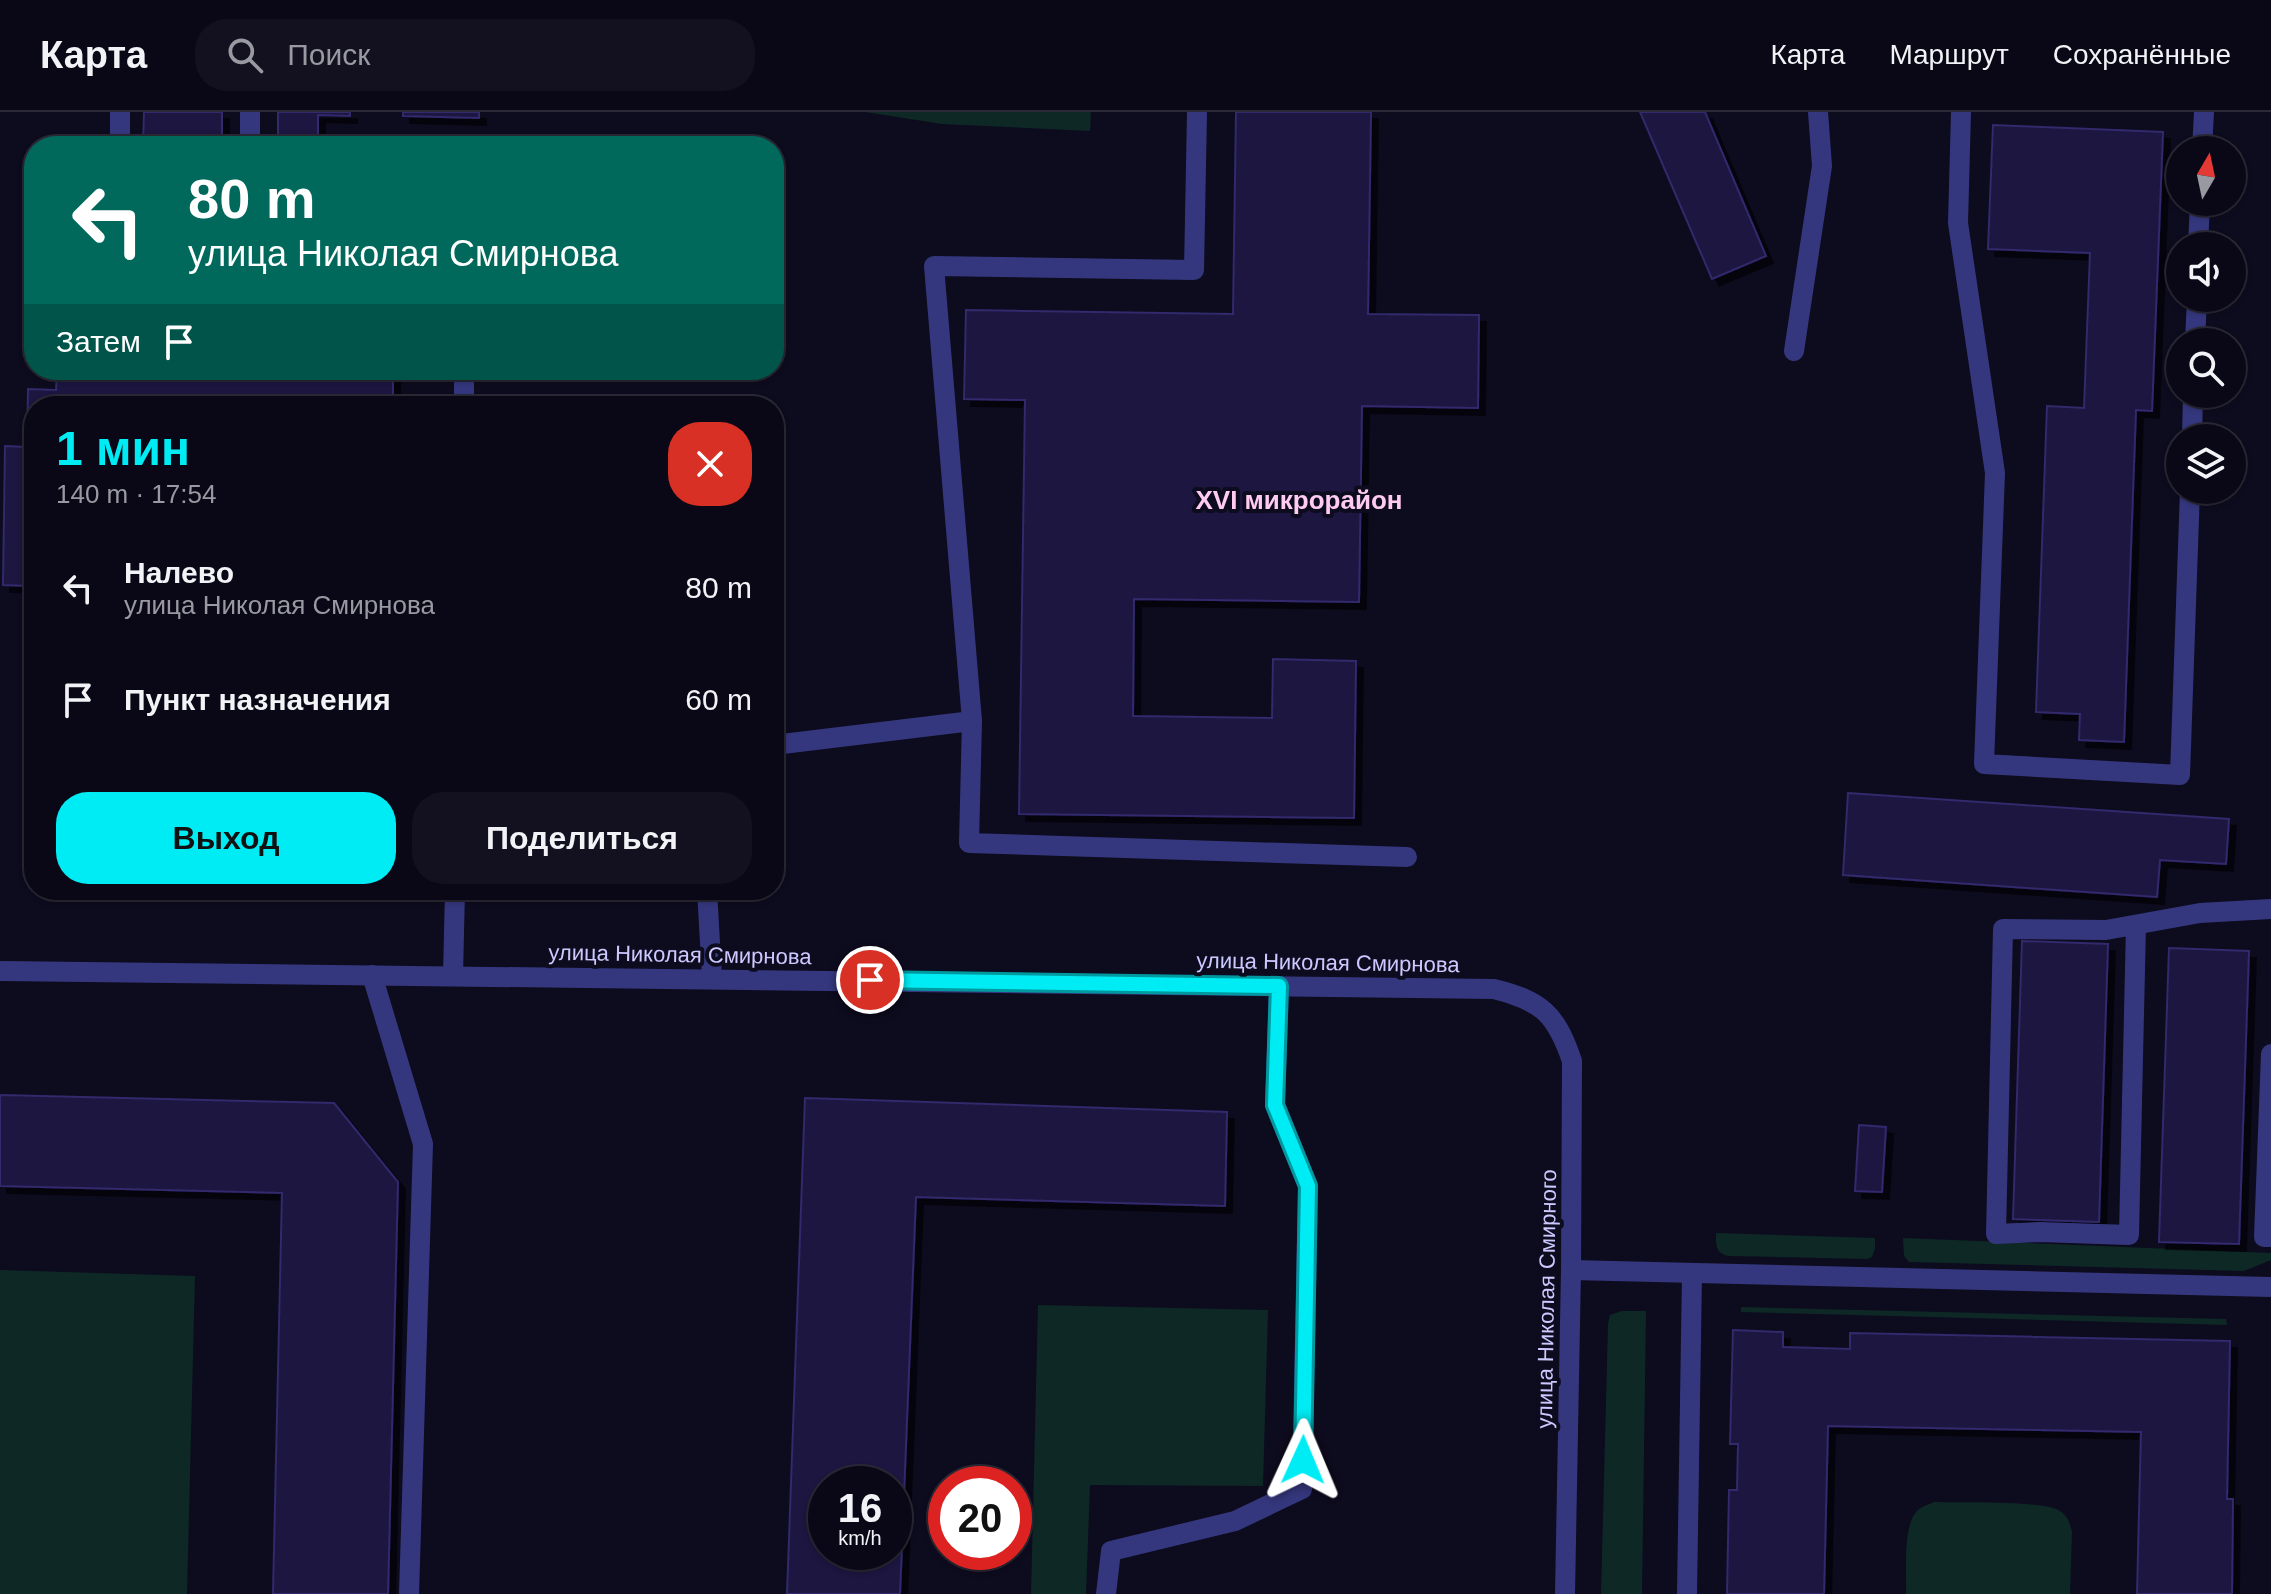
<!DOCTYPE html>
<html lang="ru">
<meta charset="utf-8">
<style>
:root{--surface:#0a0816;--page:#13111f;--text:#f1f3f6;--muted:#999aa1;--line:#2a2935;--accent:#00ecf4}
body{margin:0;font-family:Arial,sans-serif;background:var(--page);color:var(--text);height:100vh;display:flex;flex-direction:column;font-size:30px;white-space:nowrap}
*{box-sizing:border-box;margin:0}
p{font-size:26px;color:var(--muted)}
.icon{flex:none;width:44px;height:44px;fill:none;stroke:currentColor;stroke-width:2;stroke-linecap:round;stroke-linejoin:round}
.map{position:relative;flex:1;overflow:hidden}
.drawer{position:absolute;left:24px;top:284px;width:760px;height:504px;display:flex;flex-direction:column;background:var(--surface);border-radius:32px;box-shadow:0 2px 6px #0004,0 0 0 2px var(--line)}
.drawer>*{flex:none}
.banner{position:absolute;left:24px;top:24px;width:760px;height:244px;border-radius:32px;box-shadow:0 2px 6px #0004,0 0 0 2px var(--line);background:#00695c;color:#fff;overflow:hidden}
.needle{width:52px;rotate:9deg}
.buttons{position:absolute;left:2166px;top:24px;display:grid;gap:16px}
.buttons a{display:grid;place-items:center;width:80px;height:80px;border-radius:50%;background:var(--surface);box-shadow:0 2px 6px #0004,0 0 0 2px var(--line);font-size:40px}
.speed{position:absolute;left:808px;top:1354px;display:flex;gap:16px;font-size:40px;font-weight:700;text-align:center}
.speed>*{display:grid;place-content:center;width:104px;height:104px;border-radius:50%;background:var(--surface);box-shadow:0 2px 6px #0004,0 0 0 2px var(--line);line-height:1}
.speed small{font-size:20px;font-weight:400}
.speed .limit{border:12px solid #d22;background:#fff;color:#111}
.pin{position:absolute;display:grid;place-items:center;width:68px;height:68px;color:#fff;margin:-34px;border:4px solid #fff;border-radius:50%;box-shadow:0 2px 8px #0007}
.me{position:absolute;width:88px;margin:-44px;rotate:1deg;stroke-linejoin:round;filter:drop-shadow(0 0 6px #0008)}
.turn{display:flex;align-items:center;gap:28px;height:168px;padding:0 32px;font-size:36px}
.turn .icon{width:104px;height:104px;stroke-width:2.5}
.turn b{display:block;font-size:56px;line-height:68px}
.then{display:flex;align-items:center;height:76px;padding:0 32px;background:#0003;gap:16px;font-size:30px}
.round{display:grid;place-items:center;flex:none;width:84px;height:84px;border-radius:32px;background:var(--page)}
.head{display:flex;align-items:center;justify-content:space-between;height:136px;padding:0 32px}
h1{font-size:48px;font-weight:700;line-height:60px;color:var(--accent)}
.primary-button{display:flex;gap:16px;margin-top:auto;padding:16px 32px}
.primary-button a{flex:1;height:92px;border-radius:32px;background:var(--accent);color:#111;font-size:32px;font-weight:700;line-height:92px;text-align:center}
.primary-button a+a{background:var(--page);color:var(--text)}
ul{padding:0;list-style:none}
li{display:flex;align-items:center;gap:24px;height:112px;padding:0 32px}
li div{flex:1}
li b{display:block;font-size:30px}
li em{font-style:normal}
header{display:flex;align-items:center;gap:48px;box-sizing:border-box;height:112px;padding:0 40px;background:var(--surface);border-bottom:2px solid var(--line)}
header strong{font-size:38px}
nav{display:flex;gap:44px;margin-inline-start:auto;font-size:28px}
.search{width:560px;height:72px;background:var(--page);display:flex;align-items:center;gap:20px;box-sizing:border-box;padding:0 28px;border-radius:32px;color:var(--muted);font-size:30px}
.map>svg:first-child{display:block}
.green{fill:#0e2825}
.building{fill:#1c173f;stroke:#31296c;stroke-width:2;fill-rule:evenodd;filter:url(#shadow)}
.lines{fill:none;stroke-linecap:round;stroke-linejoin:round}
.service{stroke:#35377e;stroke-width:20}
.minor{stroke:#35377e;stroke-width:20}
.route-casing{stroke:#00999f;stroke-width:20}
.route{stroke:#00ecf4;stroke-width:14}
.labels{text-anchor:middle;stroke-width:8;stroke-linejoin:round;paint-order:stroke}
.street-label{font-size:22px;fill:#cbc9ff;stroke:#0d0b1e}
.quarter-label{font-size:26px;font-weight:bold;fill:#ffcbf0;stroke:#0d0b1e}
</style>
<header>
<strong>Карта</strong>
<div class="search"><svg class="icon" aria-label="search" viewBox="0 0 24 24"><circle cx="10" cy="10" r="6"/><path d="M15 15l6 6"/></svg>Поиск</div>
<nav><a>Карта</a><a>Маршрут</a><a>Сохранённые</a></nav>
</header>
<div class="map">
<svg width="2271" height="1482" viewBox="0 0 2271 1482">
<defs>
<filter id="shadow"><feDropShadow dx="7" dy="7" stdDeviation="0" flood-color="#0009"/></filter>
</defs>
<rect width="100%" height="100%" fill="#0d0b1e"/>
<g class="green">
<polygon points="865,0 1091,0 1090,19 942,12"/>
<path d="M1716,1121L1875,1126V1136L1872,1145L1867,1147L1728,1144C1715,1141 1716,1133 1716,1121Z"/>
<polygon points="1903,1126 2271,1141 2271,1148 2244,1159 1909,1150 1904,1144"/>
<polygon points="0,1158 195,1164 187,1482 0,1482"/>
<polygon points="1038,1193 1268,1198 1263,1374 1090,1373 1086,1482 1031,1482"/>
<polygon points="1741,1195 2226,1207 2227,1213 1741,1200"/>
<polygon points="1622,1199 1646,1199 1642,1482 1601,1482 1608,1212 1610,1203"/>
<path d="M1934,1390C1959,1391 2044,1388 2060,1399C2068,1404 2070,1412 2072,1420L2070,1482H1906C1907,1460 1902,1415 1917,1399C1922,1394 1928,1393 1934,1390Z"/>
</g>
<g class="building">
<polygon points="144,0 222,0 222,34 143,34"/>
<polygon points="278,0 350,0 350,4 318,3 318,34 278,34"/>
<polygon points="403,0 479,0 479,6 403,4"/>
<polygon points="1236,0 1371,0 1368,202 1479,203 1478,296 1362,294 1359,490 1134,487 1133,604 1272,606 1273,547 1356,549 1354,706 1019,702 1025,288 964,287 966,198 1233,202"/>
<polygon points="1640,0 1705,0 1766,144 1712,167"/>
<polygon points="1993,13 2163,20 2152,299 2136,298 2124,630 2079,628 2080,602 2036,600 2047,294 2084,296 2090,141 1988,137"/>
<polygon points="57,258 393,258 393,294 34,294 34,701 27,700 31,474 3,473 5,334 27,335 28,277 56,278"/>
<polygon points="1848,681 2229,707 2226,752 2160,748 2157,785 1843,763"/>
<polygon points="2022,829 2108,832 2099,1110 2013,1107"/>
<polygon points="2169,836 2249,839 2239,1132 2159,1130"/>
<polygon points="0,983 334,991 398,1070 388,1482 273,1482 282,1081 0,1074"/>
<path d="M805,986L1227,1000L1225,1094L916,1085L900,1482H787ZM826,1372H894V1440H826Z"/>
<polygon points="1859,1013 1886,1015 1882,1080 1855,1079"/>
<polygon points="1733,1218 1783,1220 1783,1235 1850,1237 1850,1221 2230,1229 2227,1387 2233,1387 2232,1482 2137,1482 2141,1320 1828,1314 1824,1482 1727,1482 1729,1378 1737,1378 1738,1332 1730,1332"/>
</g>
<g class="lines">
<g class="service">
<polyline points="1197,0 1194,158 934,154 972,609 969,731 1407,745"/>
<polyline points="1961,0 1958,111 1995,361 1984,652 2180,663 2190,378"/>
<polyline points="120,34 120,0"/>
<polyline points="250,34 250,0"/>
<polyline points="2202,38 2204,0"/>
<polyline points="2198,134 2200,90"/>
<polyline points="2195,230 2197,186"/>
<polyline points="1794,239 1822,54 1818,0"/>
<polyline points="464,294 464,258"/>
<polyline points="2192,326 2193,282"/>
<polyline points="774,633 972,609"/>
<polyline points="707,778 712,866"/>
<polyline points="2136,813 2129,1123 2040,1120 1996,1122 2003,817 2106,818 2200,801 2271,797"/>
<polyline points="372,863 423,1032 409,1482"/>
<polyline points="453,864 455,778"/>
<polyline points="2271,942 2264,1125 2271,1125"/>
<polyline points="1106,1482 1111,1439 1235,1409 1302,1377 1308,1074 1275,993 1279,874"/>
</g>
<g class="minor">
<path d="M0,859L1494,877C1542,889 1556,902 1572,949L1571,1158L1565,1482"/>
<polyline points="1571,1158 2271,1175"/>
<polyline points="1687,1482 1692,1161"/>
</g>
</g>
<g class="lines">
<g class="route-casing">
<polyline id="route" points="870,868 1279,874 1275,993 1308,1074 1303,1348"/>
</g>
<use href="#route" class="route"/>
</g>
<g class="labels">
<g class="street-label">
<text transform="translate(680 842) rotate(1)" y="8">улица Николая Смирнова</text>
<text transform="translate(1328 850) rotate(1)" y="8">улица Николая Смирнова</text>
<text transform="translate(1546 1187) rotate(-89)" y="8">улица Николая Смирного</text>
</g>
<g class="quarter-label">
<text x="1299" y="397">XVI микрорайон</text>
</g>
</g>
</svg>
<div class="buttons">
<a><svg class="needle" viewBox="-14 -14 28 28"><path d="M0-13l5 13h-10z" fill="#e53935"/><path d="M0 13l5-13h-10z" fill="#999aa1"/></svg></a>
<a><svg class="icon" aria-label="sound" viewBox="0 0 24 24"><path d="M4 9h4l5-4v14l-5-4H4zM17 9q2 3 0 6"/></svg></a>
<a><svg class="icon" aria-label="search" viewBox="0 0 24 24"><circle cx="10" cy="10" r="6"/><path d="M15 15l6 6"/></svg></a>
<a><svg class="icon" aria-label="layers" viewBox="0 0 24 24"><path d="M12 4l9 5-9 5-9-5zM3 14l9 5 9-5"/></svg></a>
</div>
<div class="speed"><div>16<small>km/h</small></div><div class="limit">20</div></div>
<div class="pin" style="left:870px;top:868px;background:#d93025"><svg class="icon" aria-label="arrive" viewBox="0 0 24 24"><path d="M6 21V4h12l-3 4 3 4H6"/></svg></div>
<svg class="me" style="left:1303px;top:1348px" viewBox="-20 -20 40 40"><path d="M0-17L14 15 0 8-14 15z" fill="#00ecf4" stroke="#fff" stroke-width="4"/></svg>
<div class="banner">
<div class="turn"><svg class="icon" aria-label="left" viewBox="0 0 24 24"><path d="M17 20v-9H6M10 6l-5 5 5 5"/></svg><div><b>80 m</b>улица Николая Смирнова</div></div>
<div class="then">Затем<svg class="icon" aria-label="arrive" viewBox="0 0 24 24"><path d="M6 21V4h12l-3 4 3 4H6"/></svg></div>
</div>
<section class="drawer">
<div class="head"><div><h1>1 мин</h1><p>140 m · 17:54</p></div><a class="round" style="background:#d93025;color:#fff"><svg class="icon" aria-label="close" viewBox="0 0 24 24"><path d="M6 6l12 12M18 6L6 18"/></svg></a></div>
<ul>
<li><svg class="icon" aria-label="left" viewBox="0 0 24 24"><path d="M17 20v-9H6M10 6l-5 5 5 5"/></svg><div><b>Налево</b><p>улица Николая Смирнова</p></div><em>80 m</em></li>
<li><svg class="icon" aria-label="arrive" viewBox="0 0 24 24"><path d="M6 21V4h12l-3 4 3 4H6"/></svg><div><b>Пункт назначения</b></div><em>60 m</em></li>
</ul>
<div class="primary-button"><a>Выход</a><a>Поделиться</a></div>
</section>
</div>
